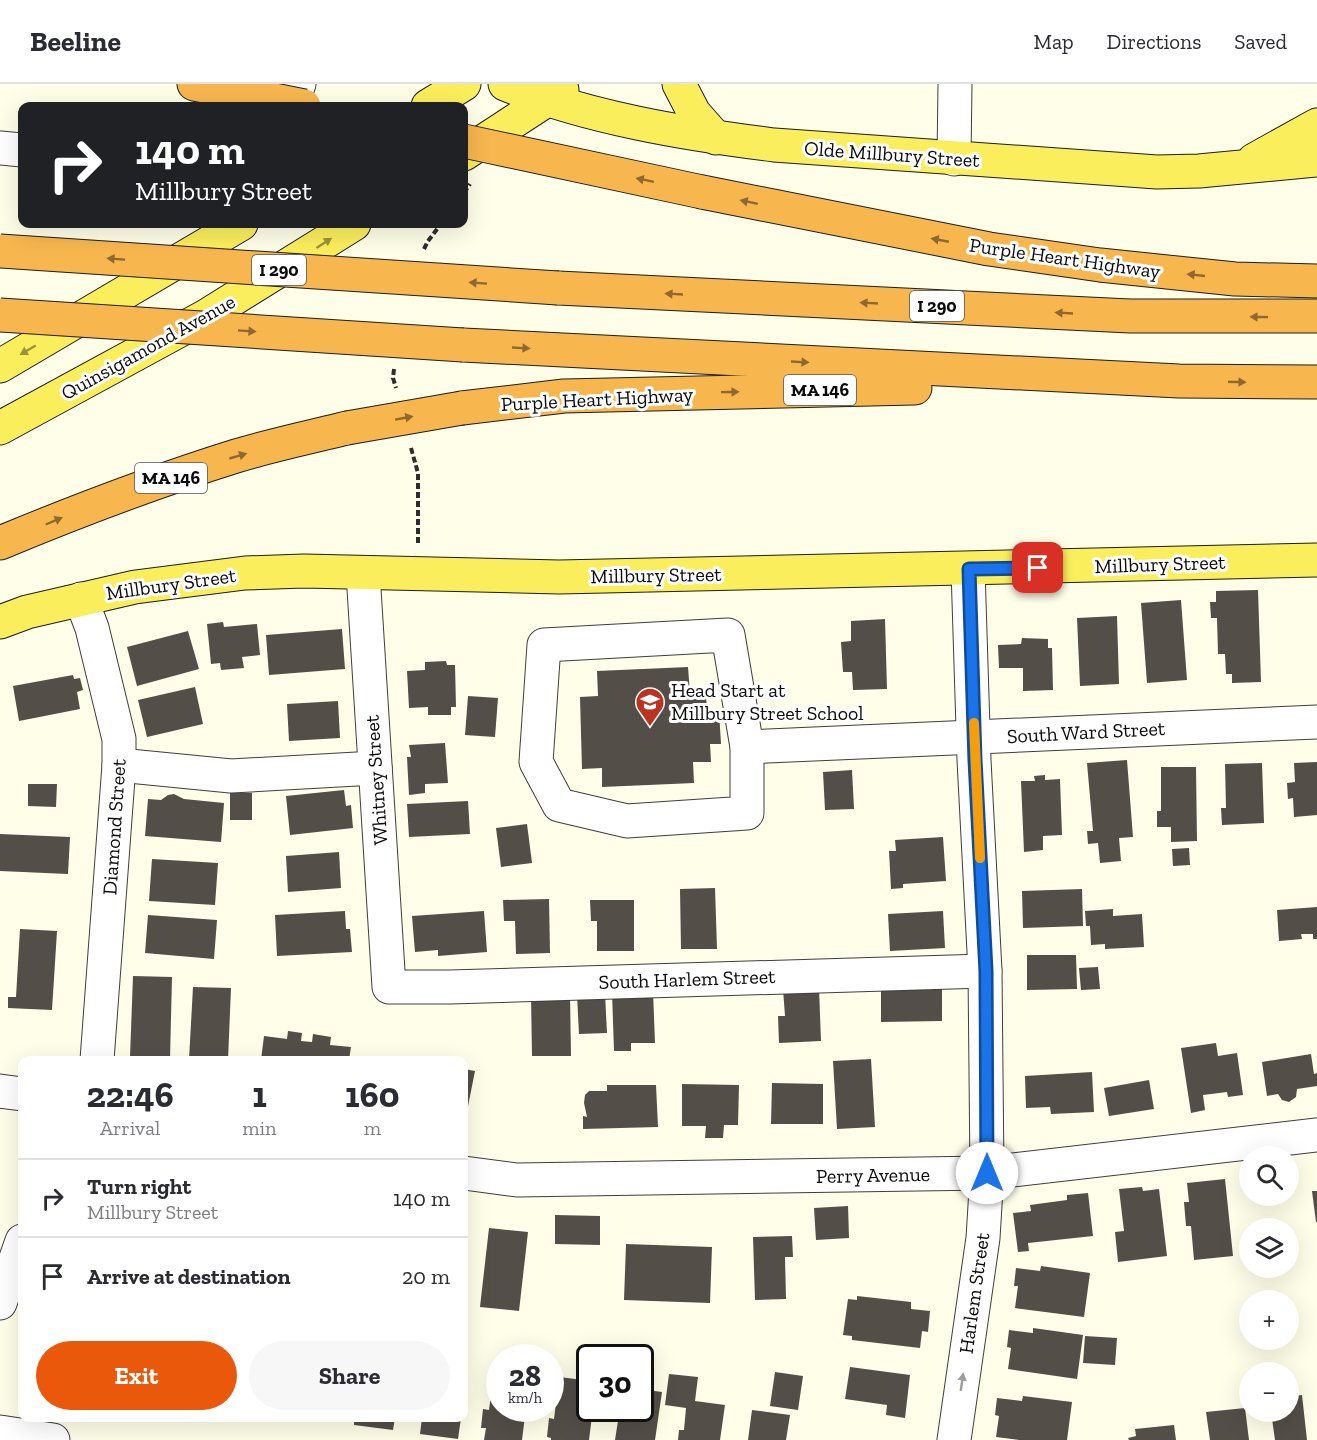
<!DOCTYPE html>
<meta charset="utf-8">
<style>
:root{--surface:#fff;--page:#f7f7f7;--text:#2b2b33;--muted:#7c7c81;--line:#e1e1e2;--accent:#ea580c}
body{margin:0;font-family:"Zilla Slab",serif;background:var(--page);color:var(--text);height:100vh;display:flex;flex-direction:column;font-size:22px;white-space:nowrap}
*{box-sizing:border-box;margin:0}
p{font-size:20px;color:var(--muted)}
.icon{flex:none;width:33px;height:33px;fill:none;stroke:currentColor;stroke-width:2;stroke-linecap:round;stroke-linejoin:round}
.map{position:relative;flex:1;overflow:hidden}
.drawer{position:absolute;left:18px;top:972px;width:450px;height:366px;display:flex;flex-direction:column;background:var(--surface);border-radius:12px;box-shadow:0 6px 24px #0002}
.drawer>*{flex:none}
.guide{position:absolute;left:18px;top:18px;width:450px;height:126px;border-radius:12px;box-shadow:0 6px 24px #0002;background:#202124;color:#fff;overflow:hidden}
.controls{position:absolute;left:1239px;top:1062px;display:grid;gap:12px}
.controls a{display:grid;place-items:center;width:60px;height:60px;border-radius:50%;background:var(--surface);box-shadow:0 6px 24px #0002;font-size:30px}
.speed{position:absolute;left:486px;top:1260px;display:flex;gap:12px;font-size:30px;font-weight:700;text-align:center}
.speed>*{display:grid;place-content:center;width:78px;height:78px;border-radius:50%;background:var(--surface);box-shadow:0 6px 24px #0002;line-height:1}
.speed small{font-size:15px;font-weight:400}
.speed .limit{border:3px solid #111;border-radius:9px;background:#fff;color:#111}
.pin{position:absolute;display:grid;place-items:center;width:51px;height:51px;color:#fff;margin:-26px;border-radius:12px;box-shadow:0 3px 9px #0006}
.me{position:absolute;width:66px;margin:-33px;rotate:0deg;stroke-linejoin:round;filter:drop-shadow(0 0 4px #0008)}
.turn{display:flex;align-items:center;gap:21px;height:126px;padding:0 18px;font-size:27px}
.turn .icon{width:78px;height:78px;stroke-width:2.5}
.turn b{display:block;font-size:42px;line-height:51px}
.eta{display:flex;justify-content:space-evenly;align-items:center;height:102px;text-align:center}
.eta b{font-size:36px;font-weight:800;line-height:42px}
.cta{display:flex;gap:12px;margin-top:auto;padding:12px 18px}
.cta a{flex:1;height:69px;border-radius:36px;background:var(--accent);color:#fff;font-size:24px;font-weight:800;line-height:69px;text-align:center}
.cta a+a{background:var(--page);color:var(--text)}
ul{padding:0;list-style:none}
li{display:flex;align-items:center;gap:18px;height:78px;padding:0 18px;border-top:2px solid var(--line)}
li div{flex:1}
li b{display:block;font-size:22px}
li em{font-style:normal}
header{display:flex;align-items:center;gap:36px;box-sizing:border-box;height:84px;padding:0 30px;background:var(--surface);border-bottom:2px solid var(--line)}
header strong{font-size:28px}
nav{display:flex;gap:33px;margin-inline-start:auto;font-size:21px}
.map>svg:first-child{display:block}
.building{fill:#534e47}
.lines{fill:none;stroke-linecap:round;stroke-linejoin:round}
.minor-casing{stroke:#3e3e3e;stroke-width:35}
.major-casing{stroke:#1c1c1c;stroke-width:35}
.highway-casing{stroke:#1c1c1c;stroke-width:35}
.path{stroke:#2d2d2d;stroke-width:4;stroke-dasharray:6 3;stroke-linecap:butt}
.minor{stroke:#fff;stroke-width:33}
.major{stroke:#fbee5c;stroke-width:33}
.highway{stroke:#f7b64e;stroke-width:33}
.highway-bridge-casing{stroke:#1c1c1c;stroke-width:35;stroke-linecap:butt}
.highway-bridge{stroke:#f7b64e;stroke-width:33}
.oneway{fill:#8d6930}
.oneway2{fill:#9b933c}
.oneway3{fill:#9d9d9d}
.route-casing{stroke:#114b97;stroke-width:15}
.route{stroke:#1a73e8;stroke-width:10}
.slow{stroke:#f59e0b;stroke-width:10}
.labels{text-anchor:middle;stroke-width:6;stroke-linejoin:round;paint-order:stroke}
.shield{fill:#fff;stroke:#545454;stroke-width:1.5}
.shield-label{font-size:18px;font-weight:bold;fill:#0b0b0b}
.street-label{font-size:20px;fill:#0b0b0b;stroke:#fff}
.poi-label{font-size:20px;fill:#0b0b0b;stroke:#fff;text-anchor:start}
</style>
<header>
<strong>Beeline</strong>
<nav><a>Map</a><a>Directions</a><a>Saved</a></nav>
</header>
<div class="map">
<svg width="1317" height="1356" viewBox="0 0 1317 1356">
<rect width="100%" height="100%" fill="#fffee8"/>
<g class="building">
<polygon points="1258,506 1261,598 1232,599 1232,590 1226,590 1225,570 1218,570 1217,534 1211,534 1210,518 1216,518 1216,507"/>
<polygon points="1181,516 1187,596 1147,599 1141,519"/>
<polygon points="1117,532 1119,600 1080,602 1077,534"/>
<polygon points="885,535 887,605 853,606 852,588 843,588 841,558 851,557 851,537"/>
<polygon points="223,538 224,543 257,540 260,571 242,573 244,584 221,586 220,579 211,580 207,540"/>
<polygon points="342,545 345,585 269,591 266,551"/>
<polygon points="188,547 199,585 137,602 127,563"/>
<polygon points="1022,554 1048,555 1048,564 1052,564 1053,606 1023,607 1023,584 999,584 998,561 1021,560"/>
<polygon points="446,577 447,581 455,581 456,623 451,623 451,631 428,631 428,623 409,624 407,587 425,586 425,578"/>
<polygon points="688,583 690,610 706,610 707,628 719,627 721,660 710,660 711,678 693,678 694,699 602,703 602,684 582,685 580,613 598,612 597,587"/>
<polygon points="73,591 74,595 80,594 83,606 77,608 80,625 19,637 13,602"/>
<polygon points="195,603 203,640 147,653 138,616"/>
<polygon points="468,612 498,614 495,653 465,651"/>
<polygon points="338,617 340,654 289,657 287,620"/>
<polygon points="445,659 448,699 425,700 425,709 409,711 407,673 411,673 409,661"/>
<polygon points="1127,676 1133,753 1119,754 1121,777 1100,779 1098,759 1088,760 1087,747 1093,747 1087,679"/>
<polygon points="1317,678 1317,731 1294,733 1293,714 1288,715 1287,699 1295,698 1294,679"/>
<polygon points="1262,679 1264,739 1222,741 1221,724 1226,724 1225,680"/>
<polygon points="1161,683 1196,683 1197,757 1171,758 1171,743 1157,743 1157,727 1161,727"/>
<polygon points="852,686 854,725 825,726 823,688"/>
<polygon points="1045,691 1045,696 1060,695 1062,751 1043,752 1043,766 1024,768 1021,697 1035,697 1034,692"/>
<polygon points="28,700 57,700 56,723 28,722"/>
<polygon points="344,706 346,722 351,721 353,744 290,751 286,712"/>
<rect x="230" y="709" width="22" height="27"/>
<polygon points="174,710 184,715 224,719 221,758 145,752 148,715 161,716 168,711"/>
<polygon points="468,717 470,750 409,753 407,720"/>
<polygon points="527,740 532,779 501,783 496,744"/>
<polygon points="0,750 70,753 68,790 0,787"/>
<polygon points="943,753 946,797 903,800 903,804 891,805 889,767 896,767 895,756"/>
<polygon points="1189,764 1190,781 1173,782 1172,765"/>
<polygon points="339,768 341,804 288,808 286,772"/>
<polygon points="152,775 218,779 215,821 149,817"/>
<polygon points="715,804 717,865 681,865 680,805"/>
<polygon points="1082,805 1083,842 1023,844 1022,807"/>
<polygon points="549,815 550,869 516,870 515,837 504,837 503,816"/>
<polygon points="590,816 634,816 634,867 597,867 597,837 591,837"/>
<polygon points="1317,823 1317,855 1313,855 1313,850 1301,850 1302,855 1279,857 1277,826"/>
<polygon points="1113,825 1113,832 1142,830 1144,863 1105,865 1105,860 1091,861 1090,842 1086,842 1085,827"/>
<polygon points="345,827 346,845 350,845 352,868 277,872 275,831"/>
<polygon points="484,827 487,868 438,872 438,866 415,868 412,832"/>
<polygon points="943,827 945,864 890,867 888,830"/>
<polygon points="148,831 217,836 214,875 145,869"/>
<polygon points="20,845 57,847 52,926 8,924 8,913 16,913"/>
<polygon points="1027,871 1076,871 1077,905 1027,906"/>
<polygon points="1098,883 1100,905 1081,906 1079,884"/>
<polygon points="133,892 172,893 170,975 130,973"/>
<polygon points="881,901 942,901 942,937 881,938"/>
<polygon points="193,903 231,904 228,976 189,976"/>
<polygon points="819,904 821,957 779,959 778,932 785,932 783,905"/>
<polygon points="653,907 655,959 631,959 631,967 614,967 612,908"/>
<polygon points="570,910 571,972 532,972 531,911"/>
<polygon points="605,910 607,949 579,950 577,911"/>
<polygon points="288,947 302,949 301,957 312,958 313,950 331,953 330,961 351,963 349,976 261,976 264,952 287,955"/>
<polygon points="1216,959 1218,972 1237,969 1243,1011 1228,1013 1227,1008 1203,1011 1205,1026 1191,1029 1181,964"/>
<polygon points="1311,970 1314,990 1317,989 1317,1002 1297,1005 1296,1013 1289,1018 1282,1016 1278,1010 1267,1012 1262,978"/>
<polygon points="871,975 875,1043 837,1045 833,977"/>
<polygon points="464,985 475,987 467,1027 464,1026"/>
<polygon points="1092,988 1094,1028 1051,1030 1050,1023 1026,1024 1025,992"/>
<polygon points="1149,996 1154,1025 1109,1032 1104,1004"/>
<polygon points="772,999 823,1000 823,1040 771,1040"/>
<polygon points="682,1000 739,1001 738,1041 724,1041 723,1054 705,1054 706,1042 682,1042"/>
<polygon points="607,1001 656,1001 658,1043 583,1045 583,1032 587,1033 584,1019 585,1011 589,1007 607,1007"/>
<polygon points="1225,1095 1233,1172 1194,1176 1191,1142 1186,1142 1184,1118 1189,1118 1187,1099"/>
<polygon points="1142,1103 1143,1107 1159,1105 1167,1172 1118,1178 1115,1148 1124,1147 1119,1105"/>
<polygon points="1312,1107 1317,1107 1317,1138 1316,1138"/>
<polygon points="1088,1109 1093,1152 1028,1159 1029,1167 1018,1168 1013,1129 1031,1127 1030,1121 1067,1116 1067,1111"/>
<polygon points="848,1122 849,1154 816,1156 814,1124"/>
<polygon points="555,1131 600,1132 600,1161 555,1160"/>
<polygon points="489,1144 528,1148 519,1227 480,1223"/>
<polygon points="792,1152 793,1173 785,1173 786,1215 755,1216 753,1153"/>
<polygon points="626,1160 712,1163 710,1219 624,1216"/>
<polygon points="1041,1182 1090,1189 1084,1233 1015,1224 1018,1202 1014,1202 1016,1184 1040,1187"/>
<polygon points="857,1212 911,1218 911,1225 930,1227 928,1248 922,1247 920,1264 852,1256 852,1252 843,1251 848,1215 857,1216"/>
<polygon points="1033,1244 1083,1251 1077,1295 1008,1285 1011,1264 1007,1263 1009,1246 1033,1249"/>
<polygon points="1085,1252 1117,1254 1115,1281 1083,1279"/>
<polygon points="607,1265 639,1267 639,1274 607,1274"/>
<polygon points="464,1282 468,1283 465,1304 464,1304"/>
<polygon points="850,1283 910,1291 905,1334 886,1331 887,1321 845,1315"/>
<polygon points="494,1284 500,1284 500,1324 526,1324 522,1356 484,1356 486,1344 481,1344 483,1325 489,1326 492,1304 487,1303 488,1292 493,1292"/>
<polygon points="775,1288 803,1292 798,1326 770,1322"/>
<polygon points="669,1290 698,1293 695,1317 725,1321 720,1356 678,1356 679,1346 684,1346 686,1324 665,1321"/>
<polygon points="560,1293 590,1297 590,1324 593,1324 589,1356 551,1356 551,1354 547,1353 549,1334 554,1335 557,1311 551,1311 552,1301 558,1302"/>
<polygon points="640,1305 662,1308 655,1356 615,1356 620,1324 640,1324"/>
<polygon points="1302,1311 1307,1356 1275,1356 1271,1328 1288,1328 1288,1313"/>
<polygon points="1023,1312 1072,1318 1067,1356 1019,1356 996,1353 999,1332 995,1331 997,1314 1022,1317"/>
<polygon points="1245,1324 1249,1356 1210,1356 1206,1328"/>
<polygon points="752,1326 790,1331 786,1356 748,1356"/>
<polygon points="303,1334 327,1334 327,1338"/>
<polygon points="354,1334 395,1334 393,1346 354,1341"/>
<polygon points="422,1334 461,1334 458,1355 420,1350"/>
<polygon points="1174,1341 1176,1356 1129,1356 1128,1354 1136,1352 1135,1345"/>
</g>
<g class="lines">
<g class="minor-casing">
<g id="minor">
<polyline points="290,22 299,0"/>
<polyline points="0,64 22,66"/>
<polyline points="954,75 955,0"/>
<polyline points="363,489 389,903 450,903 985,887"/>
<polyline points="81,515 92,544 119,655 119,681 97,976"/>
<polygon points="728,551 747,663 747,729 627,737 559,721 536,678 544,561"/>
<polyline points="747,663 1317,638"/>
<polyline points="119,681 231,692 375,684"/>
<polyline points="0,1007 22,1010"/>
<polyline points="464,1089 517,1096 987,1089 1317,1051"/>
<polyline points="0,1219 22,1157"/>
<polyline points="0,1348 53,1356"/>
<polyline points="954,1356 983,1154 987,1089 985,887 974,676 968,485"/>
</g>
</g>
<g class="major-casing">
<g id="major">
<path d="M505,0C588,34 686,50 774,61L1157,88L1199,87L1317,76"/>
<polyline points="679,0 694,29 716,54"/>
<polyline points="428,22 464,0"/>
<polyline points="464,70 562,6"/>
<polyline points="1254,76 1317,41"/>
<polyline points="0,282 241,140"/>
<polyline points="0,344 206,232 354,140"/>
<polyline points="0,538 27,528 135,503 245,489 304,487 559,493 1317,476"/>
</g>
</g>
<g class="highway-casing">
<g id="highway">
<polyline points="194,0 220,5"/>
<polyline points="702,108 989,165 1100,181 1235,195 1317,197"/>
<polyline points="558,204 1130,232 1317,232"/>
<polyline points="463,261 1179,297 1317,298"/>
<polyline points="462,324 564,312 915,304"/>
<path d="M0,459C77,427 156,397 236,372C272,361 310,353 347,344"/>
</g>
</g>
<g class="path">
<polyline points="464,109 470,100"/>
<polyline points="424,165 428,157 441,140"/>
<polyline points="394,285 393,294 396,304"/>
<polyline points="411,364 418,389 418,461"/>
</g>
<use href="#minor" class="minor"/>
<use href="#major" class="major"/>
<use href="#highway" class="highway"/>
<g class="highway-bridge-casing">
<g id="highway-bridge">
<polyline points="220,5 304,22"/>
<polyline points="464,57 702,108"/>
<polyline points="0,167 558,204"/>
<polyline points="0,231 463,261"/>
<polyline points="347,344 462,324"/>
</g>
</g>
<use href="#highway-bridge" class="highway-bridge"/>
</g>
<defs><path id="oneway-solid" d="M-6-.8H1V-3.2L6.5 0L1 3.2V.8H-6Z" transform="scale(1.5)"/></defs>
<g class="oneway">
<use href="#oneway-solid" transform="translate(645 96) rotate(-168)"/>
<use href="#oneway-solid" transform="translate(749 118) rotate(-168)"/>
<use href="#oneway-solid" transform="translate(940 156) rotate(-169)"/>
<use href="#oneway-solid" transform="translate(116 175) rotate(-176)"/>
<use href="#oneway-solid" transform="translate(1196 191) rotate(-174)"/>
<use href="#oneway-solid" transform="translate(478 199) rotate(-176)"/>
<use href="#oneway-solid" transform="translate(674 210) rotate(-177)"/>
<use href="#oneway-solid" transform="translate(869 219) rotate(-177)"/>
<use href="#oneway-solid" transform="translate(1064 229) rotate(-177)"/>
<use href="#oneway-solid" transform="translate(1259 233) rotate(-179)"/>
<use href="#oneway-solid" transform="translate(247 247) rotate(4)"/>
<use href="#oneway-solid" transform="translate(521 264) rotate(3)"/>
<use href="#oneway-solid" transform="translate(800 278) rotate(3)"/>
<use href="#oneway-solid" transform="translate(1237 298) rotate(1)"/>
<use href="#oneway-solid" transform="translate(730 308) rotate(-1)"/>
<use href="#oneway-solid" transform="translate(404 334) rotate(-10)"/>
<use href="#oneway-solid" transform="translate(238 372) rotate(-16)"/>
<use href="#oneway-solid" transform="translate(54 437) rotate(-23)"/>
</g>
<g class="oneway2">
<use href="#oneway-solid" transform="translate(324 159) rotate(-33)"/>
<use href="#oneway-solid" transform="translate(28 266) rotate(150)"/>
</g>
<use class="oneway3" href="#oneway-solid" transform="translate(962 1298) rotate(-82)"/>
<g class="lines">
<g class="route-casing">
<polyline id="route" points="987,1089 986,887 975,676 969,485 1038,484"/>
</g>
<use href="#route" class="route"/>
<polyline class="slow" points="974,639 980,774"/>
</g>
<defs>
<g id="school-pin" transform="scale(1.5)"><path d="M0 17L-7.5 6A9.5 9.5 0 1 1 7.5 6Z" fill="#bc3221" stroke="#fff"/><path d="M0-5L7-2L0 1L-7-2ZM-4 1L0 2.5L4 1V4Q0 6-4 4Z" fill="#fff"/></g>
</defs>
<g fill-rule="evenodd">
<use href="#school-pin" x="650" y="618"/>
</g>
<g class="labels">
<g class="shield">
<rect x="252" y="171" width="54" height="30" rx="4.5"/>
<rect x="910" y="207" width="54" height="30" rx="4.5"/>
<rect x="784" y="291" width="72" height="30" rx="4.5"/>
<rect x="135" y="379" width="72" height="30" rx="4.5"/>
</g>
<g class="shield-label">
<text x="279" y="192">I 290</text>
<text x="937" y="228">I 290</text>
<text x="820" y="312">MA 146</text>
<text x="171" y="400">MA 146</text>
</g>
<g class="street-label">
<text transform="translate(892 70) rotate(4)" y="7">Olde Millbury Street</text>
<text transform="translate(1065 174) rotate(8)" y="7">Purple Heart Highway</text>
<text transform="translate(148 263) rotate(-29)" y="7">Quinsigamond Avenue</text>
<text transform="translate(597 315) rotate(-3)" y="7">Purple Heart Highway</text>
<text transform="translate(1160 480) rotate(-2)" y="7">Millbury Street</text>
<text transform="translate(656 491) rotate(-1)" y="7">Millbury Street</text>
<text transform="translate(171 500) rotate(-8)" y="7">Millbury Street</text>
<text transform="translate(1086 648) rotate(-3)" y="7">South Ward Street</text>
<text transform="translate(376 696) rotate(-94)" y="7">Whitney Street</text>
<text transform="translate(114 743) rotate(-86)" y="7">Diamond Street</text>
<text transform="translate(687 895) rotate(-2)" y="7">South Harlem Street</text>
<text transform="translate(873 1091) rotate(-1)" y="7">Perry Avenue</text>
<text transform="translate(974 1209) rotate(-82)" y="7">Harlem Street</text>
</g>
<g class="poi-label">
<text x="671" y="613">Head Start at<tspan x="671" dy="23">Millbury Street School</tspan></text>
</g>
</g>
</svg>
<div class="controls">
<a><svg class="icon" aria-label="search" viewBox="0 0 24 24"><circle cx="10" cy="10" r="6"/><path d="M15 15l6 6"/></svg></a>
<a><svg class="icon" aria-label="layers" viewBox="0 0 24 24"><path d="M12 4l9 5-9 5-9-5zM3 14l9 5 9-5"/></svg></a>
<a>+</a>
<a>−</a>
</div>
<div class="speed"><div>28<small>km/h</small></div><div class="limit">30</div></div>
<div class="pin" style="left:1038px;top:484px;background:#d93025"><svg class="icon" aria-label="arrive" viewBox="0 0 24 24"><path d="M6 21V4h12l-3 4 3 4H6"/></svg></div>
<svg class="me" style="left:987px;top:1089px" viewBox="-20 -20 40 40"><circle r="19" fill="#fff"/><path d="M0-13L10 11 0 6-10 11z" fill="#1a73e8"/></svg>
<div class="guide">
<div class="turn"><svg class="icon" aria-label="right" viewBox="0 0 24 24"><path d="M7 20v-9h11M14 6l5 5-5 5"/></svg><div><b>140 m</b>Millbury Street</div></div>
</div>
<section class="drawer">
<div class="eta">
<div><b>22:46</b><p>Arrival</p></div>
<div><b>1</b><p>min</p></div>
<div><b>160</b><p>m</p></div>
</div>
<ul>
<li><svg class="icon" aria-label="right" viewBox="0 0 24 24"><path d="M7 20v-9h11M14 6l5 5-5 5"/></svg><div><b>Turn right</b><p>Millbury Street</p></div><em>140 m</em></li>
<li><svg class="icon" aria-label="arrive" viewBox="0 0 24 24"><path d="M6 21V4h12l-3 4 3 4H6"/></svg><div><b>Arrive at destination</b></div><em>20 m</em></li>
</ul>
<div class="cta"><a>Exit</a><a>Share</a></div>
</section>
</div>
